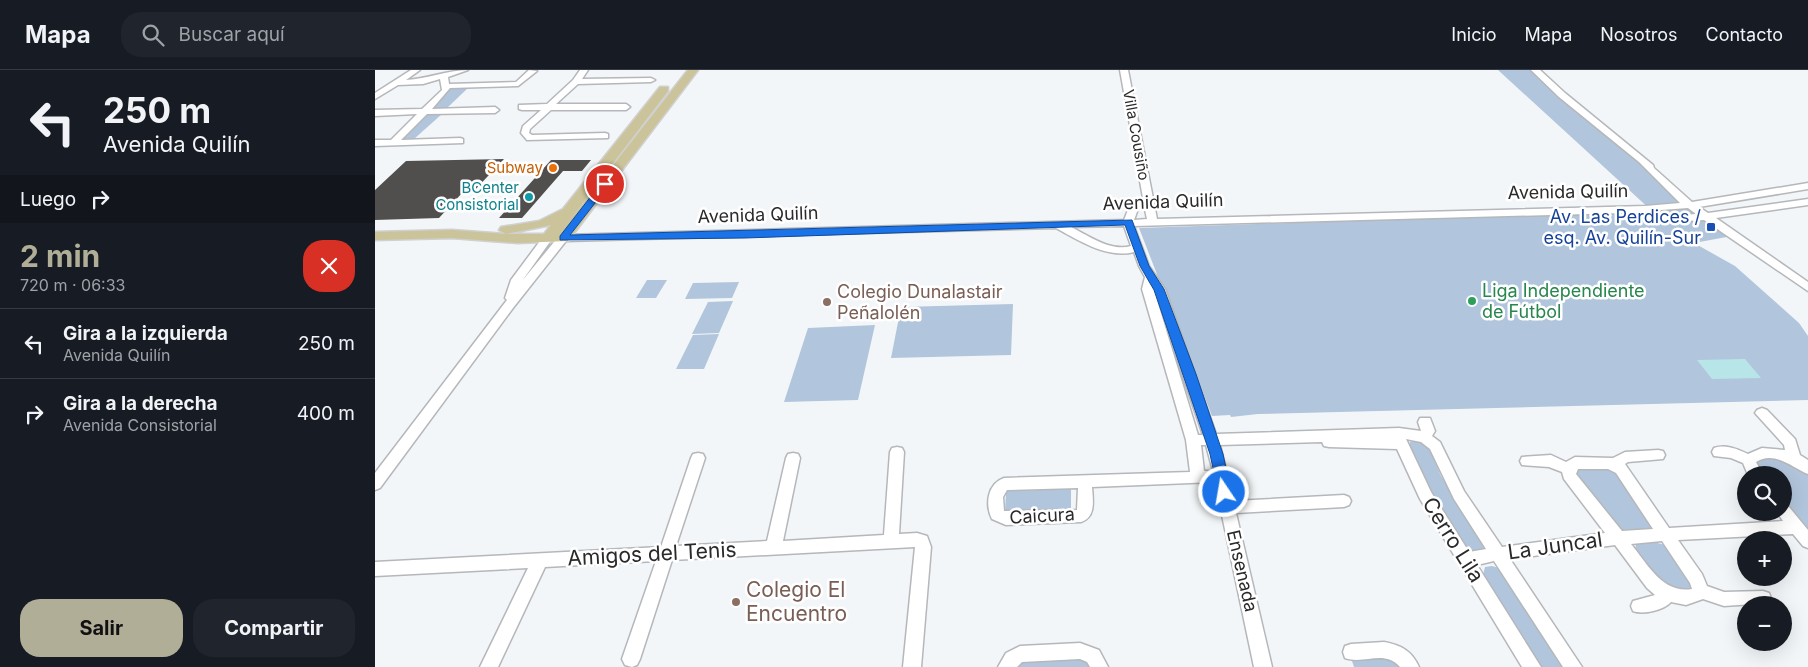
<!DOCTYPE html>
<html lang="es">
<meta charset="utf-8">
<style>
:root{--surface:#171b24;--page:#20242c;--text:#f1f3f6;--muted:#9ea1a6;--line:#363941;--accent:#b1ae98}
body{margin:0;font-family:Inter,sans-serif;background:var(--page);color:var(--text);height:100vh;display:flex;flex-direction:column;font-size:19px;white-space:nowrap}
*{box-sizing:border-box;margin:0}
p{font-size:16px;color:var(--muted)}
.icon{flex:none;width:28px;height:28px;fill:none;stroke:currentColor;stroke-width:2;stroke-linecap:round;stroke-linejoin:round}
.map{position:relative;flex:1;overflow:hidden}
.sheet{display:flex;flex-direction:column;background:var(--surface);width:375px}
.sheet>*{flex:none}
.hud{background:#171b24;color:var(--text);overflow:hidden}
.buttons{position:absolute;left:1362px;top:396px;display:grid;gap:10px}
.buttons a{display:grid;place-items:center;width:55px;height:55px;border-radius:50%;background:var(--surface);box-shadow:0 5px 20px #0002;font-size:25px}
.pin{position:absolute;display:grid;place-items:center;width:42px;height:42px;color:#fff;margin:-21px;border:2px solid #fff;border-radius:50%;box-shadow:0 1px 5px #0007}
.me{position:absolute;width:55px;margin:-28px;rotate:348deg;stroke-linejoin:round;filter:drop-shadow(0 0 4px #0008)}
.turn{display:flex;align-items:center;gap:18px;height:105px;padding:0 20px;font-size:22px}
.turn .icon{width:65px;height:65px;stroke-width:2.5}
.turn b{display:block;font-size:35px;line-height:42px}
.then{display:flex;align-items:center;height:48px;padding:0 20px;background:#0003;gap:10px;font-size:19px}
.round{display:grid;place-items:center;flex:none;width:52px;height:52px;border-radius:20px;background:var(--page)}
.head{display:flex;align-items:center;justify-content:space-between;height:85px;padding:0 20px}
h1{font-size:30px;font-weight:700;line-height:38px;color:var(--accent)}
.cta{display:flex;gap:10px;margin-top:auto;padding:10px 20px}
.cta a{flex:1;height:58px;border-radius:20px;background:var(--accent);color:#111;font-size:20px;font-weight:700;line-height:58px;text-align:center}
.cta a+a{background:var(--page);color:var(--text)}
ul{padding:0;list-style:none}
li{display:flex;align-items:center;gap:15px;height:70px;padding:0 20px;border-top:1px solid var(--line)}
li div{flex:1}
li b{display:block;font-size:19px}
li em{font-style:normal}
header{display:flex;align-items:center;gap:30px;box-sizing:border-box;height:70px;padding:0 25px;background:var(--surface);border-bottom:1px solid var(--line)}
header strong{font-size:24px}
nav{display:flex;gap:28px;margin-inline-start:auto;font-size:18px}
.search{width:350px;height:45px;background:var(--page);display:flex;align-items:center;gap:12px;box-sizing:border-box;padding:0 18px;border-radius:20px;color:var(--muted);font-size:19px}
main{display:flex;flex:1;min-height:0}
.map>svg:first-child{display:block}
.green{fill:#b1c5dc}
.water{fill:#b8e6e8}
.building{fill:#514f4d}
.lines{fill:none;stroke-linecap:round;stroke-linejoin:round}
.minor-casing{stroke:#b5b7ba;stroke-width:3}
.major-casing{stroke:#d0d0d0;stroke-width:3}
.minor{fill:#fff;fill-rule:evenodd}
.major{fill:#cbc399;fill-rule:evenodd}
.route{fill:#1a73e8;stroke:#114b97}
.food-dot{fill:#e8710a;stroke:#fff;stroke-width:2}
.culture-dot{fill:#0f9aa8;stroke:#fff;stroke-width:2}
.transit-dot{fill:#1a4fb4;stroke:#fff;stroke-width:2}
.leisure-dot{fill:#2e9e5b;stroke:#fff;stroke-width:2}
.education-dot{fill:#8d6e63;stroke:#fff;stroke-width:2}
.labels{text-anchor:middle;stroke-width:5;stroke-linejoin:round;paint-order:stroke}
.far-street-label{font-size:15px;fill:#2a2a2b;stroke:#fff}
.far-food-label{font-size:15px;fill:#c56008;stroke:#fff;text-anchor:end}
.far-culture-label{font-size:15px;fill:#0d838f;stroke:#fff;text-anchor:end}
.street-label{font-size:18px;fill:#2a2a2b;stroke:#fff}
.transit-label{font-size:18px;fill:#164399;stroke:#fff;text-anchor:end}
.leisure-label{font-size:18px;fill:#27864d;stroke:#fff;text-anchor:start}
.education-label{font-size:18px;fill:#785e54;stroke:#fff;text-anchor:start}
.near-street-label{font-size:21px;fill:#2a2a2b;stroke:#fff}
.near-education-label{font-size:21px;fill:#785e54;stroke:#fff;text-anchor:start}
</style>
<header>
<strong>Mapa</strong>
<div class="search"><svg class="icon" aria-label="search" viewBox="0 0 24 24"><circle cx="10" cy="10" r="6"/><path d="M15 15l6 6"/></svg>Buscar aquí</div>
<nav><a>Inicio</a><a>Mapa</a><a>Nosotros</a><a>Contacto</a></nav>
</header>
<main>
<section class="sheet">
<div class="hud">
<div class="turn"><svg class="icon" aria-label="left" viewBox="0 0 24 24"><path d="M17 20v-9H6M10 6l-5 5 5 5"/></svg><div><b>250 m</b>Avenida Quilín</div></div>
<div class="then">Luego<svg class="icon" aria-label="right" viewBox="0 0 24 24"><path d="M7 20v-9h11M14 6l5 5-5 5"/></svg></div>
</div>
<div class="head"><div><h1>2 min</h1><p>720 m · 06:33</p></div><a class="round" style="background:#d93025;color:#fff"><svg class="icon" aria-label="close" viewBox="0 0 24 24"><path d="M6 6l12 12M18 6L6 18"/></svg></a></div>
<ul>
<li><svg class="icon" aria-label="left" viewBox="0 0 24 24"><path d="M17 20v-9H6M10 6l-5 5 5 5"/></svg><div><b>Gira a la izquierda</b><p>Avenida Quilín</p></div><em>250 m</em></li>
<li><svg class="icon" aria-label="right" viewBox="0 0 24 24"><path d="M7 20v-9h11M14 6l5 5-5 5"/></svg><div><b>Gira a la derecha</b><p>Avenida Consistorial</p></div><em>400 m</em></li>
</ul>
<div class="cta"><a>Salir</a><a>Compartir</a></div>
</section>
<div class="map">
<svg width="1433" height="597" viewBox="0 0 1433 597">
<rect width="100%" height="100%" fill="#f3f6f8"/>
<g class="green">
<polygon points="1123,0 1158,0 1357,166 1319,173 1360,196 1424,253 1433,266 1433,330 883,344 856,347 855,345 837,346 764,158 1277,141"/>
<polygon points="78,17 94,17 71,39 57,39 74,19"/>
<polygon points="55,44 67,44 39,69 25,69 50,45"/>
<polygon points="272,210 292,210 281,228 261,228"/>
<polygon points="364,212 357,228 310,229 318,213"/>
<polygon points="358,231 344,263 317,264 333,232"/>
<polygon points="638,234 636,285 516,288 526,237"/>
<polygon points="500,255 483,330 409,332 433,258"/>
<polygon points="344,264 329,299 301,299 318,265"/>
<polygon points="1040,370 1046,371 1054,378 1066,406 1110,476 1106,481 1096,481 1090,477 1057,424 1034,376 1035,372"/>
<polygon points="1407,388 1429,399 1433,405 1433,464 1409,434 1409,405 1386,405 1380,394 1387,389"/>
<polygon points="1207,397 1241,399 1277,457 1276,459 1245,460 1201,409 1200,400"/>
<polygon points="696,419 696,440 630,443 631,421"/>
<polygon points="1279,472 1290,475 1318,513 1317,521 1294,521 1260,482 1261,474"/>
<polygon points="1117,496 1124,498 1191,597 1166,597 1108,505 1110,497"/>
<polygon points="1010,585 1029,597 979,597 976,588"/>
<polygon points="714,588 718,597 639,597 643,592"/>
</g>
<polygon class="water" points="1370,289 1386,308 1337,309 1322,290"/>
<g class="building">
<polygon points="129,89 98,122 88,122 64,148 0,150 0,120 31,91"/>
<polygon points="176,90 216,90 207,101 188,101 147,148 124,148"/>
</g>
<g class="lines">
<g class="minor-casing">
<g id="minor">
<path d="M36,0H45L31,10C52,9 72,0 93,0L73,7L74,14L141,12L154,0L162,1L143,16L75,18L57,39L120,37L124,40L120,43L52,44L26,70L85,68L88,69V73L0,76V70H16L42,44L0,46V40L47,39L67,20L65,9L48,14L23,15L0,29V23Z"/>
<polygon points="205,0 213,0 207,9 276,8 280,10 276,12 203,14 181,34 251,34 255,37 251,40 176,40 155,59 154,63 157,65 230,63 233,64 233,68 152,70 146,63 148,56 166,40 147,40 144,39 144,35 172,34 198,10"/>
<path d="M745,0H753L782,149L1270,136L1305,133L1264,92L1184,27L1156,0H1165L1190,23L1278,95L1279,98L1317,132L1433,113V119L1324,137L1333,143L1433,129V135L1341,148L1433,212V221L1329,150L1294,152L1272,151L1248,146V143L759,156L774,196L790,219L841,364L1024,358L1046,361L1043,352L1045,348H1055L1060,361L1057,366L1065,372L1089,421L1127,477L1230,463L1189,409L1187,402L1174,397L1147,395L1145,391L1147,387L1176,385L1191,392L1200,387L1238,388L1250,382L1283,380L1288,381L1290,385L1288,389L1253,392L1250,394L1294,458L1408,451L1402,442H1409V435L1414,437L1433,460V478L1428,476L1418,464L1303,470L1327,504L1332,516L1349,522L1388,521L1394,523L1396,528L1394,533L1349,536L1328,529L1311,535L1296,532C1289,540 1268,545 1258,541L1256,536L1258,531L1280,525L1272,518L1240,475L1135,489L1207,597H1188L1119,491L1102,495L1166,597H1147L1045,429L1022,379L954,377L949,376L947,372L845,375L859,431L969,425L974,427L976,431L974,435L969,437L861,443L897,597H879L840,412L717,417C718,431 721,447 706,452L631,455L617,449C610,435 612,414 629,408L815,402L811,370L767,219L770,207L764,196L759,182C732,189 703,170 681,158L191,171L138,238L5,418L0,420V403L132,230L130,228L136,210L168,167L172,166L177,169L147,211L184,166L188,165L749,150L755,135L768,128ZM769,135L772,149L759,150L763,139ZM1313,138L1321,144L1294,146L1259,142ZM749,156L756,176C736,182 714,166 696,157ZM781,227L828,365H823ZM1031,369L1046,372L1055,379L1079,429L1111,479L1094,482L1056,422ZM826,375H831L838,401H829ZM1203,399H1233L1241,403L1278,459L1247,461L1201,404ZM703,418L702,440L629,441L628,427L632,420ZM1287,471L1315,513L1317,519C1287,524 1272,493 1256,474Z"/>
<path d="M1387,338L1392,340L1420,369L1425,385L1433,390V404C1417,398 1400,380 1381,392L1388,405H1373L1368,393L1356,388L1339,386L1337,382L1339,378C1351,374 1362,379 1373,384L1387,378L1410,380L1409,375L1380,343L1382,340Z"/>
<polygon points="522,377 527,378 529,382 524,464 542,463 552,466 556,477 546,597 528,597 540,477 297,490 265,589 262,595 257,597 250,595 247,589 281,491 170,497 123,597 105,597 153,498 0,506 0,492 286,477 316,388 318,384 323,383 328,384 330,388 301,476 392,471 411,388 413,384 418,383 423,384 425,388 408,471 509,465 515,382 517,378"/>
<path d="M1009,572C1026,575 1037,581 1044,597H1025C1009,579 989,595 970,588L968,582L970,576L976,574Z"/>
<polygon points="705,573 724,580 733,597 715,597 712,592 705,589 647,592 642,597 623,597 631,583 645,576"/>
</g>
</g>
<g class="major-casing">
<path id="major" d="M313,0H323L193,171L143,173L77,168L0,170V162L77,160L131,164L124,160L126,157L164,151L188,139L285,17H293V21L184,164ZM176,155L169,164H131Z"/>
</g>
<use href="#minor" class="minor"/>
<use href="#major" class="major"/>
</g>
<polygon class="route" points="230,111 235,114 195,165 757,150 774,196 789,219 821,304 848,384 856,422 849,427 843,422 835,384 779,220 765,196 750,155 370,168 185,170 185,166 227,112"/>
<circle class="food-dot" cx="178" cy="98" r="5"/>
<circle class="culture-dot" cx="154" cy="127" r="5"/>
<rect class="transit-dot" x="1331" y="152" width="10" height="10" rx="2.5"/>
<circle class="leisure-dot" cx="1097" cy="231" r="5"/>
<g class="education-dot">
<circle cx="452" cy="232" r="5"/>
<circle cx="361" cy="532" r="5"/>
</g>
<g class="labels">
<g class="far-street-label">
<text transform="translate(761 65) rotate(80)" y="5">Villa Cousiño</text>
</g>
<g class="far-food-label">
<text x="168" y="103">Subway</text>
</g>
<g class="far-culture-label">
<text x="144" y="123">BCenter<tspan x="144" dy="17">Consistorial</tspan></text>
</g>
<g class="street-label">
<text transform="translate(1193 122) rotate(-1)" y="6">Avenida Quilín</text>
<text transform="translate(788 132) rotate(-2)" y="6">Avenida Quilín</text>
<text transform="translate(383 145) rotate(-2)" y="6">Avenida Quilín</text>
<text transform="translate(667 446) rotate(-3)" y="6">Caicura</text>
<text transform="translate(867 501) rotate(77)" y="6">Ensenada</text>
</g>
<g class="transit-label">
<text x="1326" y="153">Av. Las Perdices /<tspan x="1326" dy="21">esq. Av. Quilín-Sur</tspan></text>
</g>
<g class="leisure-label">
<text x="1107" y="227">Liga Independiente<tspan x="1107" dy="21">de Fútbol</tspan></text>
</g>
<g class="education-label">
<text x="462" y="228">Colegio Dunalastair<tspan x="462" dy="21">Peñalolén</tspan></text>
</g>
<g class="near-street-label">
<text transform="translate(1078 470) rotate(58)" y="7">Cerro Lila</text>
<text transform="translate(1180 476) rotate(-8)" y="7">La Juncal</text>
<text transform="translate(277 484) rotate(-3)" y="7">Amigos del Tenis</text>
</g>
<g class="near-education-label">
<text x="371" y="527">Colegio El<tspan x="371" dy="24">Encuentro</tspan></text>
</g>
</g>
</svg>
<div class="buttons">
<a><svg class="icon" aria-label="search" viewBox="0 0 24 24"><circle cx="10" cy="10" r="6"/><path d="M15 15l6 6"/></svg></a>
<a>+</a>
<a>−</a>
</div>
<div class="pin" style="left:230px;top:114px;background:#d93025"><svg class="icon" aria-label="arrive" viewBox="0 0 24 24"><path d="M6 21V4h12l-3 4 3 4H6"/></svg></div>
<svg class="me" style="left:849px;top:422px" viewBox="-20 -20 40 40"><circle r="17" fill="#1a73e8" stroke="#fff" stroke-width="3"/><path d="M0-11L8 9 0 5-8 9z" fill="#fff"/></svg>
</div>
</main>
